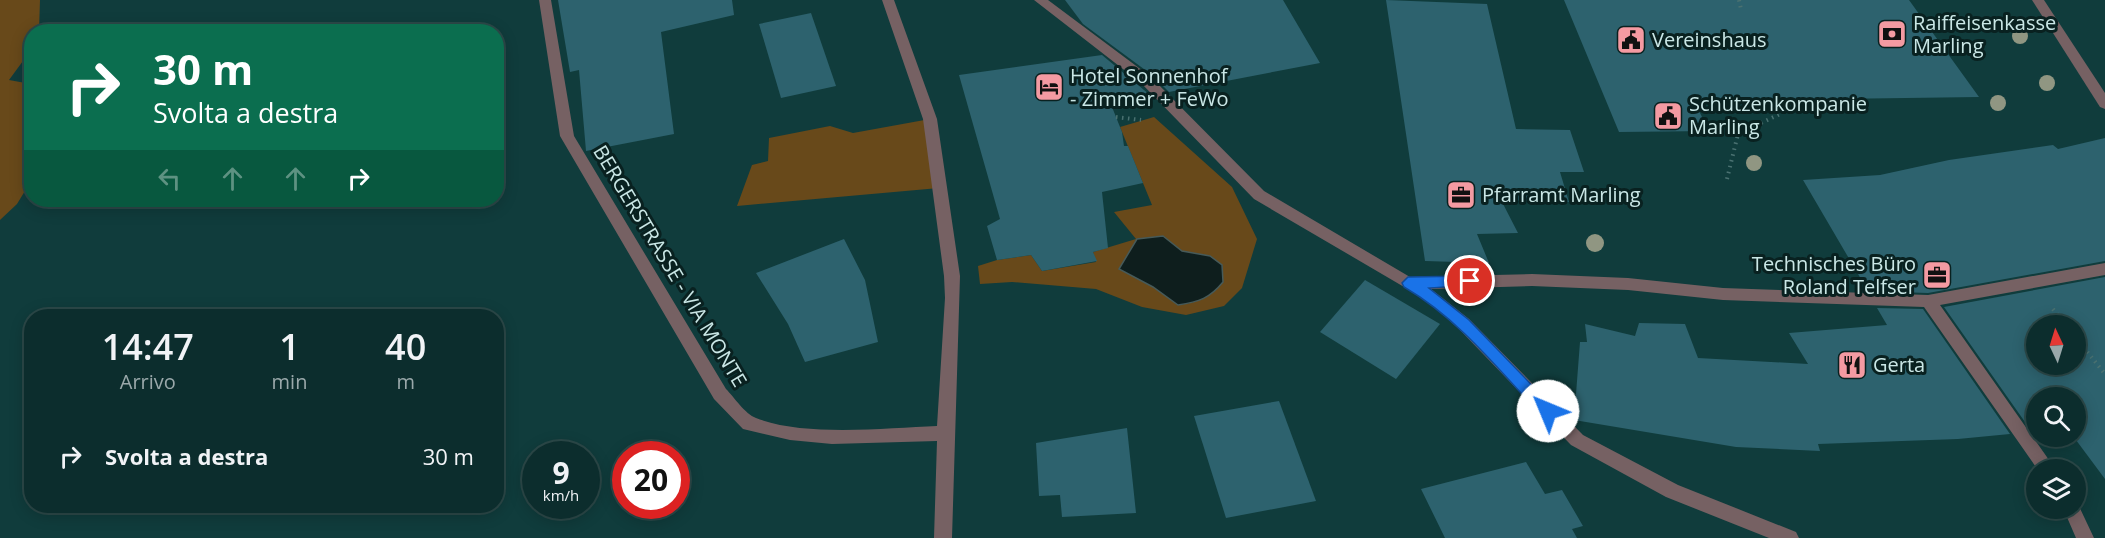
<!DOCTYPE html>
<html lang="it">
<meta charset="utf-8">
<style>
:root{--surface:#0c2d2d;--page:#153535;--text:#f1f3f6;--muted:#9aa8aa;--line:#2c4949}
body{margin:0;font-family:"Open Sans",sans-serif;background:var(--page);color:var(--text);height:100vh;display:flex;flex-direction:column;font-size:22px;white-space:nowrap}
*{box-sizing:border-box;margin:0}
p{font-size:20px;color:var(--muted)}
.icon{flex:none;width:33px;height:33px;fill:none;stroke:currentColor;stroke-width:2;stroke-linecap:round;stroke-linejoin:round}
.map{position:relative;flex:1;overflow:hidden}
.side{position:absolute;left:24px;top:309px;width:480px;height:204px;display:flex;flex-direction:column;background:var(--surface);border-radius:24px;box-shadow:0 3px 15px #0003,0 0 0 2px var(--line)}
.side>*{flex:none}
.hud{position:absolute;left:24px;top:24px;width:480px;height:183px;border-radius:24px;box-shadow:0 3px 15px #0003,0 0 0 2px var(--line);background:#0b6e4f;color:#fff;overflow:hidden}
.needle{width:39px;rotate:356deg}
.fabs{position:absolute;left:2026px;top:315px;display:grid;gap:12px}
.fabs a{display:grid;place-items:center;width:60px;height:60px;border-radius:50%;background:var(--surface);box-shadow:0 3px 15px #0003,0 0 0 2px var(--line);font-size:30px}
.speed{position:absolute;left:522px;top:441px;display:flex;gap:12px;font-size:30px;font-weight:700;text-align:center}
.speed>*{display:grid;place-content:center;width:78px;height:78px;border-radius:50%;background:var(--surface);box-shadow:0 3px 15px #0003,0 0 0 2px var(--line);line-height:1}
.speed small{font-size:15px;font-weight:400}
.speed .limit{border:9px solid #d22;background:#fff;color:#111}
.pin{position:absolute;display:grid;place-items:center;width:51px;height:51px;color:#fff;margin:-26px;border:3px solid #fff;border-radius:50%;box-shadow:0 2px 6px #0007}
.me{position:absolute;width:66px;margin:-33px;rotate:315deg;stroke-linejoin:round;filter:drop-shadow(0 0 4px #0008)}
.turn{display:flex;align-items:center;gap:21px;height:126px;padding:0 30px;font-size:27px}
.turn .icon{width:78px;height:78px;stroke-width:2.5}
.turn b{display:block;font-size:42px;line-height:51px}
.lanes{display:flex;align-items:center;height:57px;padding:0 30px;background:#0003;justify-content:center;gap:30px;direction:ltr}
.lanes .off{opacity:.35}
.eta{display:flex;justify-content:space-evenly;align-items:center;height:102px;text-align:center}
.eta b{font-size:36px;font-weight:600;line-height:42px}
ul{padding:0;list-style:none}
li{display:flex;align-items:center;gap:18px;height:90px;padding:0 30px}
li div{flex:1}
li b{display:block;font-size:22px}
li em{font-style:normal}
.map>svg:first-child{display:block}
.green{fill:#68491a}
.water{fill:#0e1e1d;stroke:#465a59;stroke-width:1.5}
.building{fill:#2d626e;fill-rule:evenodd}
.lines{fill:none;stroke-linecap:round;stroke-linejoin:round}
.path{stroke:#4a7171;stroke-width:4;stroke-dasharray:1.5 4.5;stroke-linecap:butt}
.minor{fill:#766163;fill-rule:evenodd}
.tree{fill:#909682}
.route{fill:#1a73e8;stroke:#114b97;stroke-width:1.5}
.labels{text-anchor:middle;stroke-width:6;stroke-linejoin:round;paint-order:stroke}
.poi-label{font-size:20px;fill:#cae7e6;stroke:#092120;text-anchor:start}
.street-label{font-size:20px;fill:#cae7e6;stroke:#092120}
</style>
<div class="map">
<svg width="2105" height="538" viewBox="0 0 2105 538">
<rect width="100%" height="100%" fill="#103c3c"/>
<g class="green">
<polygon points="0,0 40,0 39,31 32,32 31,50 9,80 31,84 31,181 17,204 0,220"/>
<polygon points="1154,117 1232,187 1257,239 1242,288 1224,306 1186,315 1142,307 1096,289 1012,282 980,284 978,266 997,260 1031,255 1042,271 1096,262 1093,252 1136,239 1114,212 1152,205 1120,127"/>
<polygon points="930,119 939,188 737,206 752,165 768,161 769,138 830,126 853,133"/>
</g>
<path class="water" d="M1163,236L1182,251L1210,256L1222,265L1223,282C1210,298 1199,302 1178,305L1153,287L1119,269L1137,239Z"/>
<g class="building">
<polygon points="558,0 732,0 734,15 661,32 674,134 586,151 579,70 570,72"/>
<polygon points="1065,0 1283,0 1320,63 1169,92 1152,75 1083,24"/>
<polygon points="1386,0 1487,4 1516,129 1570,130 1584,172 1560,172 1569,202 1501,200 1518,233 1477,234 1489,263 1425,261"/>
<polygon points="1564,0 1909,0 1979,97 1694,101 1709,131 1619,132"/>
<polygon points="811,13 836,86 781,98 759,24"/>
<polygon points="1102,55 1150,95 1110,102 1122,132 1124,146 1128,146 1143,183 1102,192 1108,248 1093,252 1097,261 1042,271 1031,255 997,260 987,226 1000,219 959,75"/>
<polygon points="2105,138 2105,261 1928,293 1868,291 1803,180 1880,175 1949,160 2053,145 2058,149"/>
<polygon points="844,239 865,280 878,342 805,362 788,324 756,273"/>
<path d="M2105,277V479L2073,436H2076V398H2037V432H2032L1944,307ZM2037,326H2076V364H2037Z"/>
<polygon points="1365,280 1440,324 1396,379 1320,332"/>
<polygon points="1877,308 1923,309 2010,434 1958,439 1818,444 1820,451 1736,447 1574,420 1580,342 1587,342 1585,324 1635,336 1639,323 1685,324 1698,358 1808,364 1789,333 1887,325"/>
<polygon points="1279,401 1316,501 1226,518 1194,416"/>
<polygon points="1127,428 1136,513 1062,517 1060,495 1039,496 1036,443"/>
<polygon points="1526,462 1545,494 1562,490 1583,526 1572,529 1577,538 1445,538 1421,489"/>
</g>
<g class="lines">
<g class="path">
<polyline points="1739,0 1741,9"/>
<polyline points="1116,117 1141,120"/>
<polyline points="1727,179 1738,134 1780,114"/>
<polyline points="2053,309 2066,326"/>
<polyline points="2076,338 2105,374"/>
</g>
<g class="minor">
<path d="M539,0H551L574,136L726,389C734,397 745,414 756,418C803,437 886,428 937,426L945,298L944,276L923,119L882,0H894L937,119L960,276L952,538H934L937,441L832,444L790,440L743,429L714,399L560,136Z"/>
<polygon points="1034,0 1048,0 1151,77 1264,191 1410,277 1532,274 1628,278 1723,288 1928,295 2105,263 2105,275 1940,305 2056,470 2038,470 1924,307 1723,300 1628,290 1532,286 1431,289 1469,319 1583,435 1678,485 1796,532 1799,538 1769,538 1666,497 1571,445 1459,329 1428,301 1254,199 1141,83"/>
<polygon points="2032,0 2044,0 2105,93 2105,109 2100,107"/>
<polygon points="2076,502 2077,502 2094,538 2076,538 2063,508 2076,508"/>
</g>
</g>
<g class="tree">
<circle cx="2020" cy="36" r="8"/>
<circle cx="2047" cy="83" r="8"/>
<circle cx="1998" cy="103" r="8"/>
<circle cx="1754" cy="163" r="8"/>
<circle cx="1595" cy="243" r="9"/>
</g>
<path class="route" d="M1470,276L1475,277L1477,281L1475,285L1429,288L1469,320L1553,407L1555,411L1553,416L1548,418L1542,416C1499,370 1459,319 1404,287L1402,283L1408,277Z"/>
<defs>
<g id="bank-square" transform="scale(1.5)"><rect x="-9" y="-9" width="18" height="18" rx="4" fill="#f49aa2" stroke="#092120"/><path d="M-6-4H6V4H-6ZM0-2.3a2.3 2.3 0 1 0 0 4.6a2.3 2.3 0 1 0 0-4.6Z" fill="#111"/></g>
<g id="civic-square" transform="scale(1.5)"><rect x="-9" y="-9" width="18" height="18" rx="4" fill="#f49aa2" stroke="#092120"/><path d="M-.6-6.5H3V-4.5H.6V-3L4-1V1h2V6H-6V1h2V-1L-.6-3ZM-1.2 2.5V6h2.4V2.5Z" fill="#111"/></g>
<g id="hotel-square" transform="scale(1.5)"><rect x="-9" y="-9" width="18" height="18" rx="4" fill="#f49aa2" stroke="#092120"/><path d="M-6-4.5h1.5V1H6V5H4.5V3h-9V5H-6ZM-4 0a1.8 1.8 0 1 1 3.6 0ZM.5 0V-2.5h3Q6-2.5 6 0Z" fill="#111"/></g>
<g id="office-square" transform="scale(1.5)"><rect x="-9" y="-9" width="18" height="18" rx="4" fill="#f49aa2" stroke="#092120"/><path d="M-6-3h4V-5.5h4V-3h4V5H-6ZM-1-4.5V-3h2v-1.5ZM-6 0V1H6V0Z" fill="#111"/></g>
<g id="restaurant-square" transform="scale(1.5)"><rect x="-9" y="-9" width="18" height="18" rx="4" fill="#f49aa2" stroke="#092120"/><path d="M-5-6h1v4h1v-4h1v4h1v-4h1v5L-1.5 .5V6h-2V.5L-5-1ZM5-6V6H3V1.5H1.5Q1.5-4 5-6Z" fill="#111"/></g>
</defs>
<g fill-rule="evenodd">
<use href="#bank-square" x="1892" y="34"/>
<use href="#civic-square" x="1631" y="40"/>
<use href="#hotel-square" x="1049" y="87"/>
<use href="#civic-square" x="1668" y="116"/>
<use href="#office-square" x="1461" y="195"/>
<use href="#office-square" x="1937" y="275"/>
<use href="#restaurant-square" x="1852" y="365"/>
</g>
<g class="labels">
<g class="poi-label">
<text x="1913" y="30">Raiffeisenkasse<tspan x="1913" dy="23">Marling</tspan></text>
<text x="1652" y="47">Vereinshaus</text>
<text x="1070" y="83">Hotel Sonnenhof<tspan x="1070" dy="23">- Zimmer + FeWo</tspan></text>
<text x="1689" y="111">Schützenkompanie<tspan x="1689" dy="23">Marling</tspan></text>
<text x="1482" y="202">Pfarramt Marling</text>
<text x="1916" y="271" text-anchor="end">Technisches Büro<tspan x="1916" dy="23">Roland Telfser</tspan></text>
<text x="1873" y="372">Gerta</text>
</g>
<g class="street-label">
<text transform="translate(670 266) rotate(59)" y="7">BERGERSTRASSE - VIA MONTE</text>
</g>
</g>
</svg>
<div class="fabs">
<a><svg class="needle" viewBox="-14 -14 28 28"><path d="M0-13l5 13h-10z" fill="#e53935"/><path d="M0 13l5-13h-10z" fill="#9aa8aa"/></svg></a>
<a><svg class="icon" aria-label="search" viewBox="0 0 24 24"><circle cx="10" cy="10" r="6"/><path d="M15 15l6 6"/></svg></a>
<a><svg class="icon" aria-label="layers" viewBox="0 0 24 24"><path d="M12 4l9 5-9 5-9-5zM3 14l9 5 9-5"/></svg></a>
</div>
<div class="speed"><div>9<small>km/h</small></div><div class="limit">20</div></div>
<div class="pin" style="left:1470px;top:281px;background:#d93025"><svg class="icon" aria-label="arrive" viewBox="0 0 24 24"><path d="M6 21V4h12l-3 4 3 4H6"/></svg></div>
<svg class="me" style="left:1548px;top:411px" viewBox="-20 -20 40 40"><circle r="19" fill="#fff"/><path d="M0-13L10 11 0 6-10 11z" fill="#1a73e8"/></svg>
<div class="hud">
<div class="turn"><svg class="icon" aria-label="right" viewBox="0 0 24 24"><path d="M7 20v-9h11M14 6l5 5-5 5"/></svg><div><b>30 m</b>Svolta a destra</div></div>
<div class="lanes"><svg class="icon off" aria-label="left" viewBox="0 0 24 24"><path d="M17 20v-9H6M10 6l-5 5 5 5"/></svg><svg class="icon off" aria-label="ahead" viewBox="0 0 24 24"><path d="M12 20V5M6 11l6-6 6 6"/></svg><svg class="icon off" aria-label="ahead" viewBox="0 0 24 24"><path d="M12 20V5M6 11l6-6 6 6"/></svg><svg class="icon" aria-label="right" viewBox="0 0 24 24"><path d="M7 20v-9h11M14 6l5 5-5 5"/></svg></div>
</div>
<section class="side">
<div class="eta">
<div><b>14:47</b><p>Arrivo</p></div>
<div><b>1</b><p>min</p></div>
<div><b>40</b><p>m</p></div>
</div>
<ul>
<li><svg class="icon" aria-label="right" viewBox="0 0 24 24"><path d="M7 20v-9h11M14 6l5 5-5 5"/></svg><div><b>Svolta a destra</b></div><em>30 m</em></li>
</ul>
</section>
</div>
